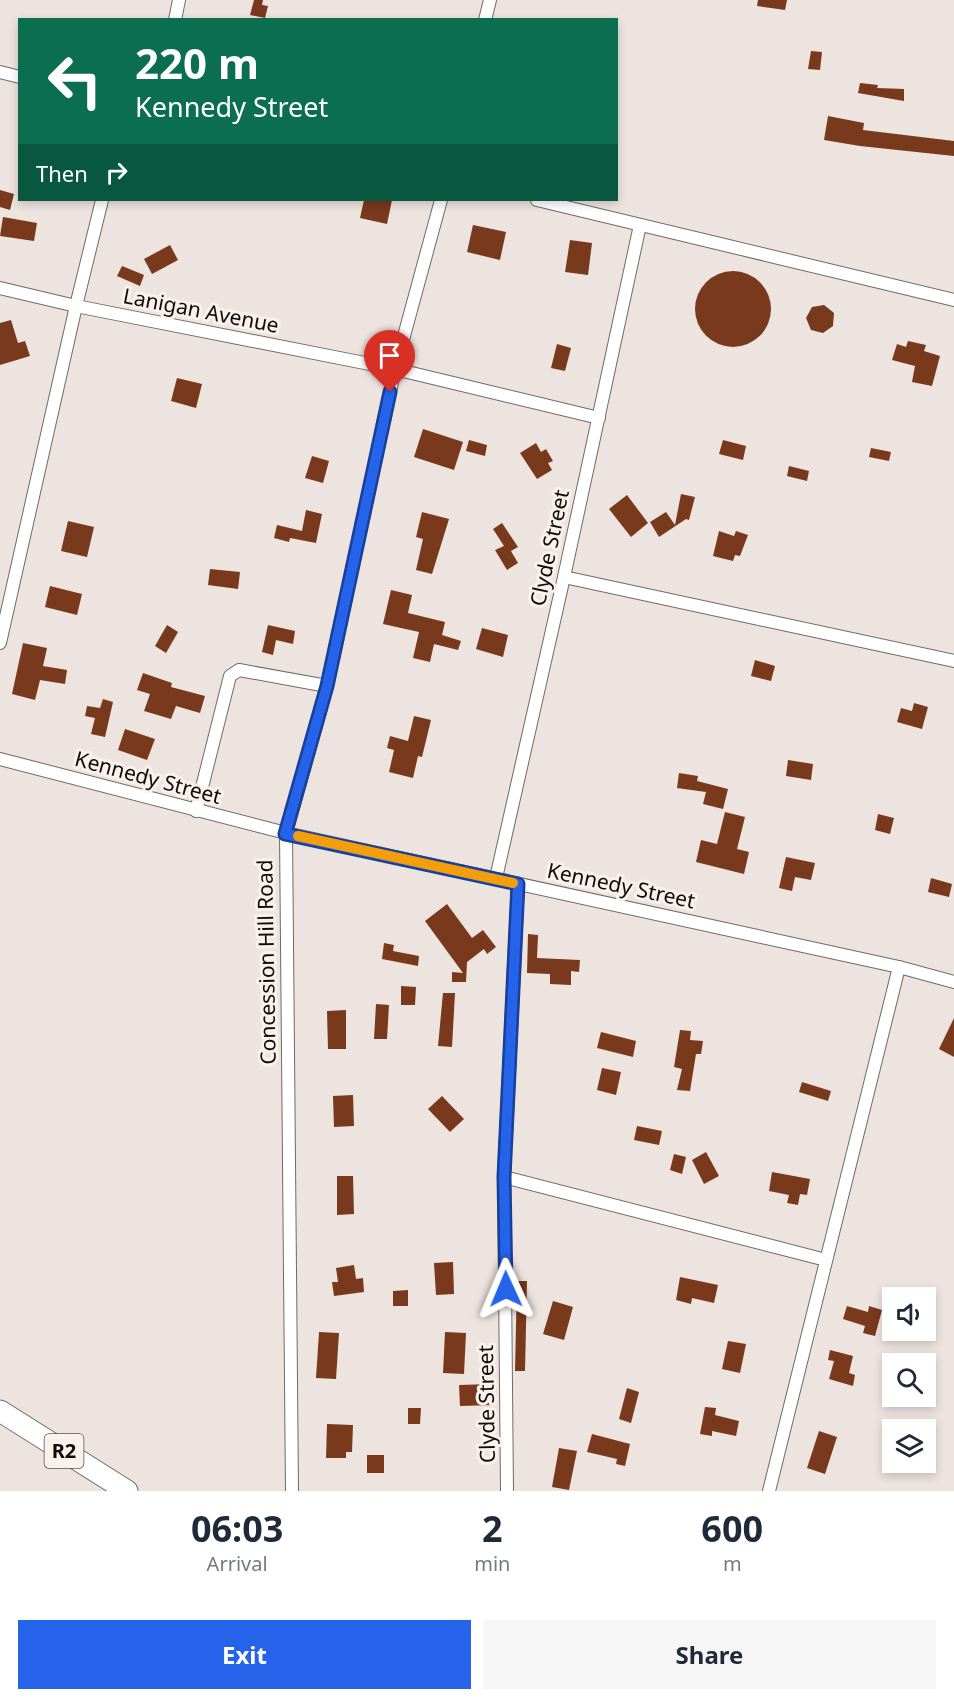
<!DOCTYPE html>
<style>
:root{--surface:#fff;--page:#f6f6f7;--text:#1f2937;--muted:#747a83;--accent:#2563eb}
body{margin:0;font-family:"Noto Sans",sans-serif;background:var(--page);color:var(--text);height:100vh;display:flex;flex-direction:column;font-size:22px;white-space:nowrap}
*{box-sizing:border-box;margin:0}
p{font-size:20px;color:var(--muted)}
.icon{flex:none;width:33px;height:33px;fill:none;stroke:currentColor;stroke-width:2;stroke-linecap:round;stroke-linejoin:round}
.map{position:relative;height:1491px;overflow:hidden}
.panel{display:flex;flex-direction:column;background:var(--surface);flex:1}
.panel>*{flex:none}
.guide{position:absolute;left:18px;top:18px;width:600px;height:183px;border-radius:0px;box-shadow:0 3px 9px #0003;background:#0b6e4f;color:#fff;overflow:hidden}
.controls{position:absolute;left:882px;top:1287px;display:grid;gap:12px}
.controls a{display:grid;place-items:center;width:54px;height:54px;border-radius:0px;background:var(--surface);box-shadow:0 3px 9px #0003;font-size:30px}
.pin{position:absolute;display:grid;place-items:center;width:51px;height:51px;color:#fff;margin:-62px -26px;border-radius:50% 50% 50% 0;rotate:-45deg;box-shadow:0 0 6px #0007}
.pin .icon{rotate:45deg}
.me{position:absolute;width:66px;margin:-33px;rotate:359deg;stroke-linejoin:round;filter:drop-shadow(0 0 4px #0008)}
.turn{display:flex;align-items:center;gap:21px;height:126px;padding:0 18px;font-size:27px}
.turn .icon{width:78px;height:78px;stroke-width:2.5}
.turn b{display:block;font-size:42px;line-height:51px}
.then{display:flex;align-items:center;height:57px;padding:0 18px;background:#0003;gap:12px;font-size:22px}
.eta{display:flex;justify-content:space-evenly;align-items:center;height:102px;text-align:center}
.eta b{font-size:36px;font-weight:700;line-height:42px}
.button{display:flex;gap:12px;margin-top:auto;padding:12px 18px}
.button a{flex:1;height:69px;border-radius:0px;background:var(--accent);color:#fff;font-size:24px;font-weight:700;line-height:69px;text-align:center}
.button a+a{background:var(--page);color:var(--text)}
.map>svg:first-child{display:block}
.building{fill:#78391d}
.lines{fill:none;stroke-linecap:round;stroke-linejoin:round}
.street-casing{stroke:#726966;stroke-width:14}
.highway-casing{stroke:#726966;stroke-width:23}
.street{stroke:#fff;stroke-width:12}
.highway{stroke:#fff;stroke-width:21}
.route-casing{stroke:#184099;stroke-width:15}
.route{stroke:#2563eb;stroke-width:10}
.slow{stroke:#f59e0b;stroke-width:10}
.labels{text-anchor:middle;stroke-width:6;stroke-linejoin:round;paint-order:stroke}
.shield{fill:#fbf1ec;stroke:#55504e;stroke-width:1.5}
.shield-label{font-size:20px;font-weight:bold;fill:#0e0b0a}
.street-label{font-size:21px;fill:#0e0b0a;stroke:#fbf1ec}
</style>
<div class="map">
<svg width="954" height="1491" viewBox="0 0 954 1491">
<rect width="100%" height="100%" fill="#eee4df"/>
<g class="building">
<polygon points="254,0 263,0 262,5 268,6 265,18 250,15"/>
<polygon points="758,0 787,0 785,10 757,6"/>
<polygon points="811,51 822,52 820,70 808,69"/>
<polygon points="860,83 878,85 877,88 904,89 904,101 858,93"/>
<polygon points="828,116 864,123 863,130 954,141 954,156 860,146 824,140"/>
<polygon points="0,190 14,194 10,210 0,207"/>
<polygon points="364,200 392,200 387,224 360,218"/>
<polygon points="3,217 37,223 34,241 0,236"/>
<polygon points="473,225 506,232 500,260 467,252"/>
<polygon points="570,240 592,243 588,275 565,272"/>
<polygon points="170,245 178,260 152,274 144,259"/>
<polygon points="122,266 144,275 140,286 117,276"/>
<circle cx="733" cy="309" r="38"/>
<polygon points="824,305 834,313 833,326 823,333 811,330 806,318 812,307"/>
<polygon points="11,320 18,343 25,341 30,356 0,365 0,323"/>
<polygon points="908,341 926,345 924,351 940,356 932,386 912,382 915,366 892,360 897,344 906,347"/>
<polygon points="557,344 571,348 565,371 551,368"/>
<polygon points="177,378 202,384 196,408 171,401"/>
<polygon points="423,429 463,442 454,470 414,457"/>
<polygon points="469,440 487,445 485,456 466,451"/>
<polygon points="723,440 746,446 743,460 719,454"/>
<polygon points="536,443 541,452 546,449 553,461 548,463 552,470 537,479 520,453"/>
<polygon points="871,448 891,452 889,461 869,457"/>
<polygon points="312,456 329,461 323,483 305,478"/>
<polygon points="789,466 809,471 807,481 787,476"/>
<polygon points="681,494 695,497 689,520 686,519 659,537 650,522 666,512 675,525"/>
<polygon points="627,495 648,523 631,537 609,509"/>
<polygon points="306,510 322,514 316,543 290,538 289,542 274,538 277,525 302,531"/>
<polygon points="422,512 449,519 432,574 416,570 423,539 416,537"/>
<polygon points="68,521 94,527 87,557 61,551"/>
<polygon points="502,523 518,547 511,551 518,563 507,570 495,550 504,546 493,529"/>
<polygon points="719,531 734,536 736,531 748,535 740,556 735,555 733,561 713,556"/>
<polygon points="210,569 240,572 238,589 208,585"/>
<polygon points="50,586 82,594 77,615 45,607"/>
<polygon points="391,590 412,595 408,613 445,622 442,635 461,641 458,650 434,644 430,662 413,658 419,632 383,624"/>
<polygon points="167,625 178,632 166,653 155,646"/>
<polygon points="268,625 295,631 293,644 276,640 273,655 262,652"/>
<polygon points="482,628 508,635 503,657 476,649"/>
<polygon points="23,643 47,648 43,666 67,670 65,684 40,680 35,700 12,694"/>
<polygon points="755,660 775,666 771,681 751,676"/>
<polygon points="143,673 172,683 171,687 205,696 200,713 176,706 171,719 144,711 150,694 137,690"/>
<polygon points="103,699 113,702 105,737 91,734 95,718 85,716 87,706 100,708"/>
<polygon points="914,703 928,707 922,729 897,722 901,708 912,711"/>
<polygon points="414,716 431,720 422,757 418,756 413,778 389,772 394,750 387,748 390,736 408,741"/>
<polygon points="125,729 155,739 147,760 118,750"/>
<polygon points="788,760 813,764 811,780 786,776"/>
<polygon points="679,773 698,776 697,781 728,789 723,809 703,804 706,792 677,788"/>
<polygon points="725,812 745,817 737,849 749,852 744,874 696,862 701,840 717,844"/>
<polygon points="878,814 894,818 890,834 875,830"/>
<polygon points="786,857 815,863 811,880 795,877 792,891 779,888"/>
<polygon points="931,878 952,884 949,897 928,892"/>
<polygon points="447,904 472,938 483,930 496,947 487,954 484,949 467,962 466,982 452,982 452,972 463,973 425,921"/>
<polygon points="528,934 538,935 537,958 580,960 579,972 571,971 571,985 550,984 550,974 527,973"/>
<polygon points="384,943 394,945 393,951 419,956 418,966 382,959"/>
<polygon points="401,986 416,987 415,1005 401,1005"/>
<polygon points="443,993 455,993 452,1047 438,1046"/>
<polygon points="376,1004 389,1005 387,1039 374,1039"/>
<polygon points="346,1010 346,1049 328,1049 327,1011"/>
<polygon points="954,1018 954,1057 939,1049"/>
<polygon points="680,1030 691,1031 690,1040 703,1041 701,1054 696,1054 690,1091 677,1090 682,1069 674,1067"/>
<polygon points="601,1032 636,1041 633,1057 597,1048"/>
<polygon points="602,1068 621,1072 616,1095 597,1090"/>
<polygon points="802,1082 831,1091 828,1101 799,1092"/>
<polygon points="353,1095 354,1126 334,1127 333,1096"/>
<polygon points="442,1096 464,1119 450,1132 428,1109"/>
<polygon points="637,1126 662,1131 659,1145 634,1140"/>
<polygon points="706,1152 719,1176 704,1184 692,1160"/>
<polygon points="674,1154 686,1157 682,1174 670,1170"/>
<polygon points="772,1172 810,1179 807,1195 800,1194 798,1205 787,1203 789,1195 769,1191"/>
<polygon points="337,1176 353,1176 354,1214 337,1215"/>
<polygon points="453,1262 454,1294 436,1295 434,1263"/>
<polygon points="354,1265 356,1279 363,1278 364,1292 334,1296 332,1282 338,1282 336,1268"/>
<polygon points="680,1277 718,1285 714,1303 692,1298 691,1304 676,1300"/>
<polygon points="517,1281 527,1281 525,1371 515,1371"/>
<polygon points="408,1290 408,1306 393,1306 393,1291"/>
<polygon points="553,1301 573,1307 564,1340 543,1334"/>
<polygon points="847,1306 868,1312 869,1306 882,1310 875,1336 863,1333 865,1326 843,1319"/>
<polygon points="319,1332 339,1333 336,1379 316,1378"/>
<polygon points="445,1332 466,1333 464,1374 443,1373"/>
<polygon points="728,1341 746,1344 740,1373 722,1369"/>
<polygon points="830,1350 853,1356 849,1373 855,1375 853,1386 829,1379 834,1361 828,1360"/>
<polygon points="493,1384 494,1405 460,1406 459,1385"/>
<polygon points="627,1388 639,1392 631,1423 619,1419"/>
<polygon points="705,1407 716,1408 715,1415 739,1421 736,1436 712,1431 712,1436 700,1434"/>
<polygon points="408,1408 421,1408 420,1424 408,1424"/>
<polygon points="327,1424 353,1425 352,1452 346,1452 346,1458 326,1458"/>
<polygon points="819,1431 837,1437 825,1474 807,1468"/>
<polygon points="592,1434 630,1444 625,1466 616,1464 617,1459 587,1452"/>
<polygon points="559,1448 577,1451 569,1490 552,1487"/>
<rect x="367" y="1455" width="17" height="18"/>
</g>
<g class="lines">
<g class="street-casing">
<g id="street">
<polyline points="175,20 179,0"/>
<polyline points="485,20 490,0"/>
<polyline points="0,72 20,77"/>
<polyline points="537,200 954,300"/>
<polyline points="0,288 76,306 395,369 599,418"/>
<polyline points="564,577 954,661"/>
<polyline points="0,643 76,306 102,200"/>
<polyline points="0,759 286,833 899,967 954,982"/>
<polyline points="196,811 230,676 239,670 327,686"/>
<polyline points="496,878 564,577 640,225"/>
<polyline points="504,1177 826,1260"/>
<polyline points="292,1491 286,833 327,686 395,369 441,200"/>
<polyline points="507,1491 504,1177 518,884"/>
<polyline points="769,1491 899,967"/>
</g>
</g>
<g class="highway-casing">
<polyline id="highway" points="0,1411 127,1491"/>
</g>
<use href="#street" class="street"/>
<use href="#highway" class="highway"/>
</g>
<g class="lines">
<g class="route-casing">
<polyline id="route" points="390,392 327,686 285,834 518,884 504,1177 506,1289"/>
</g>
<use href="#route" class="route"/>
<polyline class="slow" points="298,836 513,883"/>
</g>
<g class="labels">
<rect class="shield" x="44.5" y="1434" width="39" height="34" rx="4.5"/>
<g class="shield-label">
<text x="64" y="1458">R2</text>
</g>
<g class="street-label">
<text transform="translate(201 311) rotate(11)" y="7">Lanigan Avenue</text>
<text transform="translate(550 548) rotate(-78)" y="7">Clyde Street</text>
<text transform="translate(148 778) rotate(15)" y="7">Kennedy Street</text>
<text transform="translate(621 886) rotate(12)" y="7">Kennedy Street</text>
<text transform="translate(267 962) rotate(-91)" y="7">Concession Hill Road</text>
<text transform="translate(487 1404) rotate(-91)" y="7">Clyde Street</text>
</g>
</g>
</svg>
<div class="controls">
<a><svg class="icon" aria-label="sound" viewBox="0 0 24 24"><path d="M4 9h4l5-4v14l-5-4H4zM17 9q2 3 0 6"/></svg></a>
<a><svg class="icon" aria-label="search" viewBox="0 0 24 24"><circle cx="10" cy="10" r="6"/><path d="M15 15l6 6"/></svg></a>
<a><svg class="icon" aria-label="layers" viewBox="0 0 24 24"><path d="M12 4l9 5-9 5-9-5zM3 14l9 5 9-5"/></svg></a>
</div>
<div class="pin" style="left:390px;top:392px;background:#d93025"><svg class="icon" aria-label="arrive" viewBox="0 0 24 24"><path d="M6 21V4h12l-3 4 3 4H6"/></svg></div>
<svg class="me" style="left:506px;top:1289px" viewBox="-20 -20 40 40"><path d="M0-17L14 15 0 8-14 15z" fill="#2563eb" stroke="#fff" stroke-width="4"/></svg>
<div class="guide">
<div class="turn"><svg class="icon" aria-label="left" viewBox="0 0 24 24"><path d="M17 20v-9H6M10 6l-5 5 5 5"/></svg><div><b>220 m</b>Kennedy Street</div></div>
<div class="then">Then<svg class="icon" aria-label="right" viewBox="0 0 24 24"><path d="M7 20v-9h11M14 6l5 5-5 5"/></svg></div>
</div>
</div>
<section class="panel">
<div class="eta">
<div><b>06:03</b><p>Arrival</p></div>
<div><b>2</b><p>min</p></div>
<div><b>600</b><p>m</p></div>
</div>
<div class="button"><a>Exit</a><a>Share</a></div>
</section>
